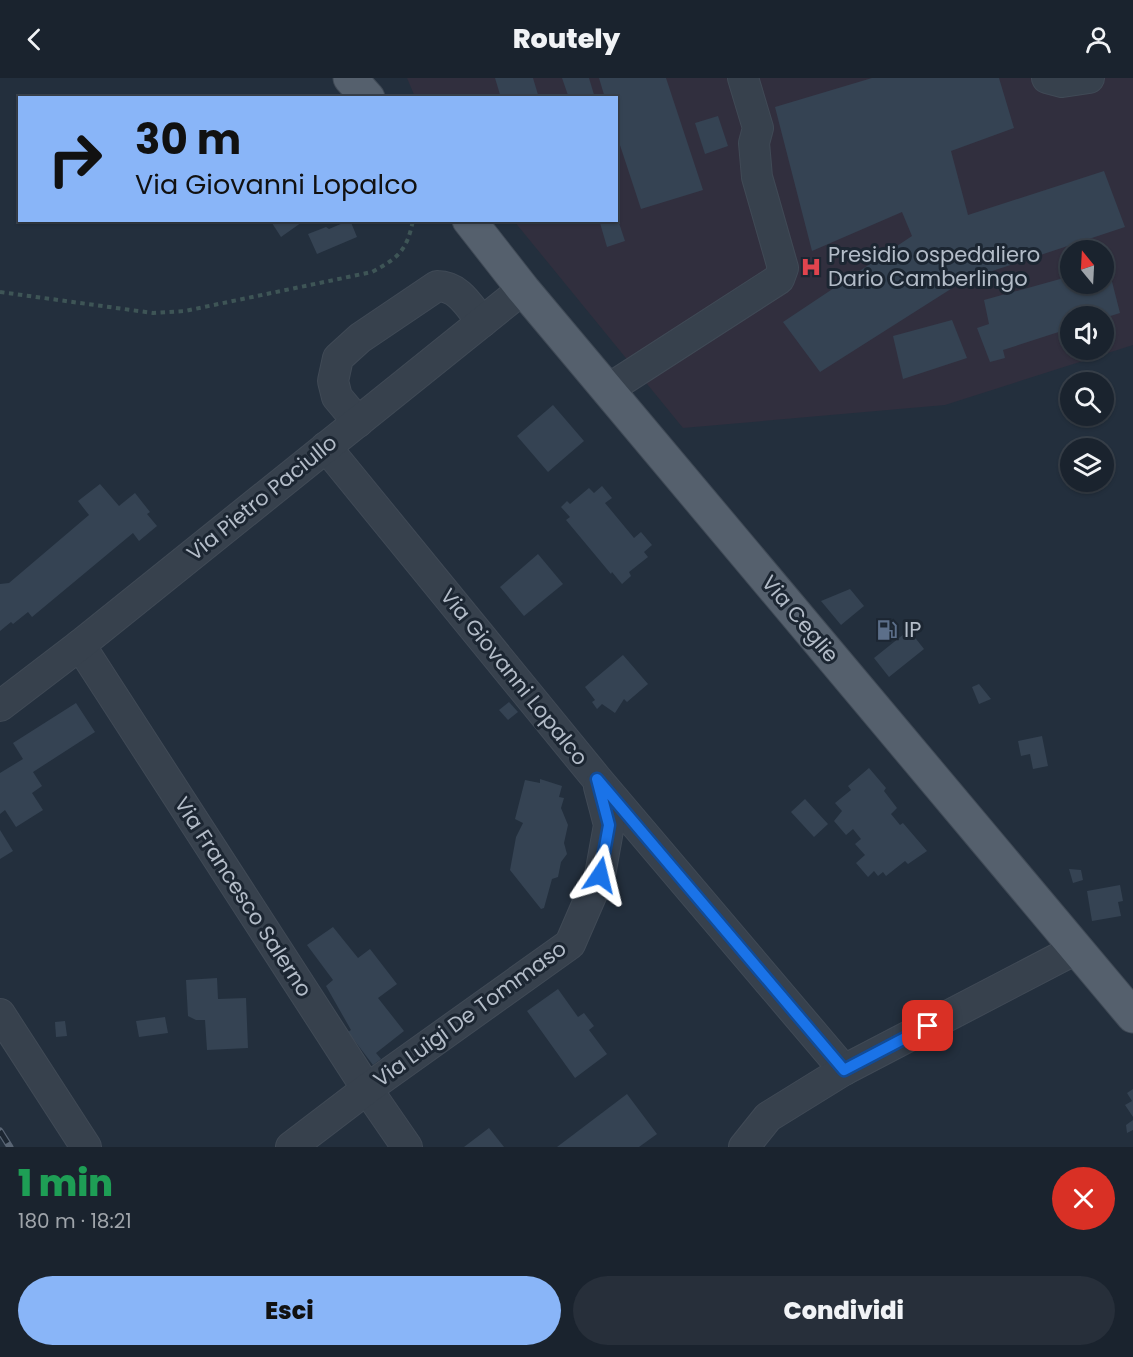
<!DOCTYPE html>
<html lang="it">
<meta charset="utf-8">
<style>
:root{--surface:#1a232e;--page:#272f3a;--text:#f1f3f6;--muted:#9fa4aa;--line:#38404a;--accent:#89b5f8}
body{margin:0;font-family:Poppins,sans-serif;background:var(--page);color:var(--text);height:100vh;display:flex;flex-direction:column;font-size:22px;white-space:nowrap}
*{box-sizing:border-box;margin:0}
p{font-size:20px;color:var(--muted)}
.icon{flex:none;width:33px;height:33px;fill:none;stroke:currentColor;stroke-width:2;stroke-linecap:round;stroke-linejoin:round}
.map{position:relative;height:1069px;overflow:hidden}
.drawer{display:flex;flex-direction:column;background:var(--surface);flex:1}
.drawer>*{flex:none}
.hud{position:absolute;left:18px;top:18px;width:600px;height:126px;border-radius:0px;box-shadow:0 2px 4px #0004,0 0 0 2px var(--line);background:#89b5f8;color:#111;overflow:hidden}
.needle{width:39px;rotate:342deg}
.controls{position:absolute;left:1060px;top:162px;display:grid;gap:12px}
.controls a{display:grid;place-items:center;width:54px;height:54px;border-radius:50%;background:var(--surface);box-shadow:0 2px 4px #0004,0 0 0 2px var(--line);font-size:30px}
.pin{position:absolute;display:grid;place-items:center;width:51px;height:51px;color:#fff;margin:-26px;border-radius:12px;box-shadow:0 3px 9px #0006}
.me{position:absolute;width:66px;margin:-33px;rotate:10deg;stroke-linejoin:round;filter:drop-shadow(0 0 4px #0008)}
.turn{display:flex;align-items:center;gap:21px;height:126px;padding:0 18px;font-size:27px}
.turn .icon{width:78px;height:78px;stroke-width:2.5}
.turn b{display:block;font-size:42px;line-height:51px}
.round{display:grid;place-items:center;flex:none;width:63px;height:63px;border-radius:32px;background:var(--page)}
.headline{display:flex;align-items:center;justify-content:space-between;height:102px;padding:0 18px}
h1{font-size:36px;font-weight:800;line-height:45px;color:#1e9e55}
.primary-button{display:flex;gap:12px;margin-top:auto;padding:12px 18px}
.primary-button a{flex:1;height:69px;border-radius:36px;background:var(--accent);color:#111;font-size:24px;font-weight:800;line-height:69px;text-align:center}
.primary-button a+a{background:var(--page);color:var(--text)}
header{display:flex;justify-content:space-between;align-items:center;height:78px;padding:0 18px;background:var(--surface);font-size:27px;font-weight:800}
.map>svg:first-child{display:block}
.medical{fill:#312f3e;fill-rule:evenodd}
.building{fill:#354353}
.lines{fill:none;stroke-linecap:round;stroke-linejoin:round}
.minor-casing{stroke:#404a56;stroke-width:32}
.major-casing{stroke:#404a56;stroke-width:35}
.path{stroke:#3e5556;stroke-width:4;stroke-dasharray:4.5 4.5;stroke-linecap:butt}
.minor{stroke:#37414d;stroke-width:30}
.major{stroke:#55606d;stroke-width:33}
.rail-casing{stroke:#596574;stroke-width:7}
.rail{stroke:#1c2632;stroke-width:4.5;stroke-dasharray:14;stroke-linecap:butt}
.route-casing{stroke:#114b97;stroke-width:15}
.route{stroke:#1a73e8;stroke-width:10}
.labels{text-anchor:middle;stroke-width:6;stroke-linejoin:round;paint-order:stroke}
.poi-label{font-size:21px;fill:#b3bcc8;stroke:#1c2632;text-anchor:start}
.street-label{font-size:21px;fill:#b3bcc8;stroke:#1c2632}
</style>
<header><svg class="icon" aria-label="back" viewBox="0 0 24 24"><path d="M15 5l-7 7 7 7"/></svg>Routely<svg class="icon" aria-label="person" viewBox="0 0 24 24"><circle cx="12" cy="8" r="4"/><path d="M4 21q1-7 8-7t8 7"/></svg></header>
<div class="map">
<svg width="1133" height="1069" viewBox="0 0 1133 1069">
<rect width="100%" height="100%" fill="#232f3d"/>
<path class="medical" d="M407,0H1133V267L945,327L683,350L514,143L616,142V20L415,19ZM1071,172H1104V206H1071ZM1071,238H1104V272H1071Z"/>
<g class="building">
<polygon points="495,0 533,0 539,20 501,20"/>
<polygon points="562,0 589,0 595,20 569,20"/>
<polygon points="599,0 666,0 703,112 641,131 616,55 616,20 605,20"/>
<polygon points="872,0 999,0 1014,50 951,73 968,137 1104,93 1125,149 965,202 820,294 783,244 912,158 902,134 812,173 775,29"/>
<polygon points="718,38 728,68 705,76 695,45"/>
<polygon points="270,142 305,142 281,159"/>
<polygon points="350,142 357,159 317,176 308,156 326,149 329,151"/>
<polygon points="609,142 618,142 625,163 607,169 600,145"/>
<polygon points="1108,188 1120,235 1104,240 1071,238 1071,250 1003,272 1005,280 990,284 977,250 989,246 984,222 1071,198 1071,206 1104,206 1104,189"/>
<polygon points="952,242 967,280 903,301 893,258"/>
<polygon points="553,327 584,363 548,394 517,358"/>
<polygon points="100,406 119,428 135,415 150,434 147,436 157,448 139,463 133,455 32,539 28,534 13,546 11,544 0,553 0,506 9,505 89,437 78,423"/>
<polygon points="602,408 612,420 605,425 634,460 641,454 652,467 644,474 648,479 629,494 631,498 622,506 612,494 611,496 566,442 570,439 561,429 567,423 570,426 589,410 594,415"/>
<polygon points="538,476 563,506 524,538 500,509"/>
<polygon points="850,511 864,528 841,547 821,523"/>
<polygon points="909,552 924,571 889,599 874,580"/>
<polygon points="623,577 648,606 627,624 624,621 615,635 602,626 597,631 592,624 595,622 585,609"/>
<polygon points="979,606 991,621 979,626 972,609"/>
<polygon points="509,624 518,634 508,642 499,632"/>
<polygon points="76,625 95,654 33,694 42,708 32,715 43,732 16,749 5,732 0,736 0,695 23,681 13,665"/>
<polygon points="1042,658 1048,688 1033,691 1030,676 1021,678 1018,663"/>
<polygon points="869,690 886,710 884,713 897,730 891,736 900,747 903,745 927,773 908,786 905,783 886,798 883,794 878,798 874,793 868,799 856,785 865,777 855,766 861,761 853,751 846,757 834,743 842,733 835,725 851,712 848,708"/>
<polygon points="540,701 562,708 559,719 564,720 561,730 568,747 564,765 567,776 561,784 558,799 552,801 544,830 541,831 510,792 516,759 523,745 515,741 525,702 540,705"/>
<polygon points="805,721 828,746 814,759 791,734"/>
<polygon points="0,752 13,773 0,781"/>
<polygon points="1069,791 1081,792 1083,802 1073,805"/>
<polygon points="1120,807 1123,823 1118,824 1121,838 1092,843 1087,813"/>
<polygon points="333,849 358,880 370,871 397,906 378,920 404,953 376,975 381,981 373,987 348,954 351,952 326,908 333,902 307,867"/>
<polygon points="217,900 218,921 246,920 248,970 207,972 205,942 196,942 188,938 186,902"/>
<polygon points="558,911 578,939 584,935 594,948 589,952 607,976 575,1000 527,933"/>
<polygon points="165,939 168,955 139,959 136,943"/>
<polygon points="65,943 67,958 56,959 55,944"/>
<polygon points="1133,1011 1133,1039 1125,1027 1132,1023 1127,1015"/>
<polygon points="627,1016 657,1056 639,1069 557,1069"/>
<polygon points="1133,1042 1133,1052 1127,1055 1126,1047"/>
<polygon points="489,1050 504,1069 464,1069"/>
</g>
<g class="lines">
<g class="minor-casing">
<g id="minor">
<polyline points="1047,0 1062,4 1089,0"/>
<polyline points="607,312 779,201 783,190 757,99 754,65 758,50 743,0"/>
<path d="M358,344L337,319L333,303L338,280L360,260L437,208C459,208 469,228 482,244"/>
<polyline points="326,369 597,701 844,992"/>
<polyline points="80,567 367,1011 407,1069"/>
<polyline points="0,628 80,567 523,211"/>
<polyline points="0,936 86,1069"/>
<polyline points="291,1069 367,1011 570,866 600,797 609,747 599,709"/>
<polyline points="744,1069 768,1039 844,992 1076,871"/>
</g>
</g>
<g class="major-casing">
<g id="major">
<polyline points="350,0 368,20"/>
<polyline points="469,142 523,211 1133,938"/>
</g>
</g>
<path class="path" d="M0,214L153,235L185,233L372,194C398,180 407,173 413,142"/>
<use href="#minor" class="minor"/>
<use href="#major" class="major"/>
<g class="rail-casing">
<polyline id="rail" points="0,1053 10,1069"/>
</g>
<use href="#rail" class="rail"/>
</g>
<g class="lines">
<g class="route-casing">
<polyline id="route" points="600,797 609,747 597,701 844,992 928,948"/>
</g>
<use href="#route" class="route"/>
</g>
<defs>
<g id="hospital-bare" transform="scale(1.62)"><path d="M-5-5h3v3.5h4V-5h3V5h-3V1.5h-4V5h-3Z" fill="#e0444e" stroke="#1c2632" stroke-width="2.5" paint-order="stroke"/></g>
<g id="fuel-bare" transform="scale(1.62)"><path d="M-5.5-6h7V0h2V4h1.3V-2.5L3-4.5l.8-.8L6-3V5H2.5V1h-1V6h-7ZM-4.2-4.7v3.2H.2V-4.7Z" fill="#5c6f8a" stroke="#1c2632" stroke-width="2.5" paint-order="stroke"/></g>
</defs>
<g fill-rule="evenodd">
<use href="#hospital-bare" x="811" y="189"/>
<use href="#fuel-bare" x="887" y="552"/>
</g>
<g class="labels">
<g class="poi-label">
<text x="828" y="184">Presidio ospedaliero<tspan x="828" dy="24">Dario Camberlingo</tspan></text>
<text x="904" y="559">IP</text>
</g>
<g class="street-label">
<text transform="translate(262 420) rotate(-39)" y="7">Via Pietro Paciullo</text>
<text transform="translate(800 541) rotate(50)" y="7">Via Ceglie</text>
<text transform="translate(514 599) rotate(51)" y="7">Via Giovanni Lopalco</text>
<text transform="translate(243 819) rotate(57)" y="7">Via Francesco Salerno</text>
<text transform="translate(470 936) rotate(-36)" y="7">Via Luigi De Tommaso</text>
</g>
</g>
</svg>
<div class="controls">
<a><svg class="needle" viewBox="-14 -14 28 28"><path d="M0-13l5 13h-10z" fill="#e53935"/><path d="M0 13l5-13h-10z" fill="#9fa4aa"/></svg></a>
<a><svg class="icon" aria-label="sound" viewBox="0 0 24 24"><path d="M4 9h4l5-4v14l-5-4H4zM17 9q2 3 0 6"/></svg></a>
<a><svg class="icon" aria-label="search" viewBox="0 0 24 24"><circle cx="10" cy="10" r="6"/><path d="M15 15l6 6"/></svg></a>
<a><svg class="icon" aria-label="layers" viewBox="0 0 24 24"><path d="M12 4l9 5-9 5-9-5zM3 14l9 5 9-5"/></svg></a>
</div>
<div class="pin" style="left:928px;top:948px;background:#d93025"><svg class="icon" aria-label="arrive" viewBox="0 0 24 24"><path d="M6 21V4h12l-3 4 3 4H6"/></svg></div>
<svg class="me" style="left:600px;top:797px" viewBox="-20 -20 40 40"><path d="M0-17L14 15 0 8-14 15z" fill="#1a73e8" stroke="#fff" stroke-width="4"/></svg>
<div class="hud">
<div class="turn"><svg class="icon" aria-label="right" viewBox="0 0 24 24"><path d="M7 20v-9h11M14 6l5 5-5 5"/></svg><div><b>30 m</b>Via Giovanni Lopalco</div></div>
</div>
</div>
<section class="drawer">
<div class="headline"><div><h1>1 min</h1><p>180 m · 18:21</p></div><a class="round" style="background:#d93025;color:#fff"><svg class="icon" aria-label="close" viewBox="0 0 24 24"><path d="M6 6l12 12M18 6L6 18"/></svg></a></div>
<div class="primary-button"><a>Esci</a><a>Condividi</a></div>
</section>
